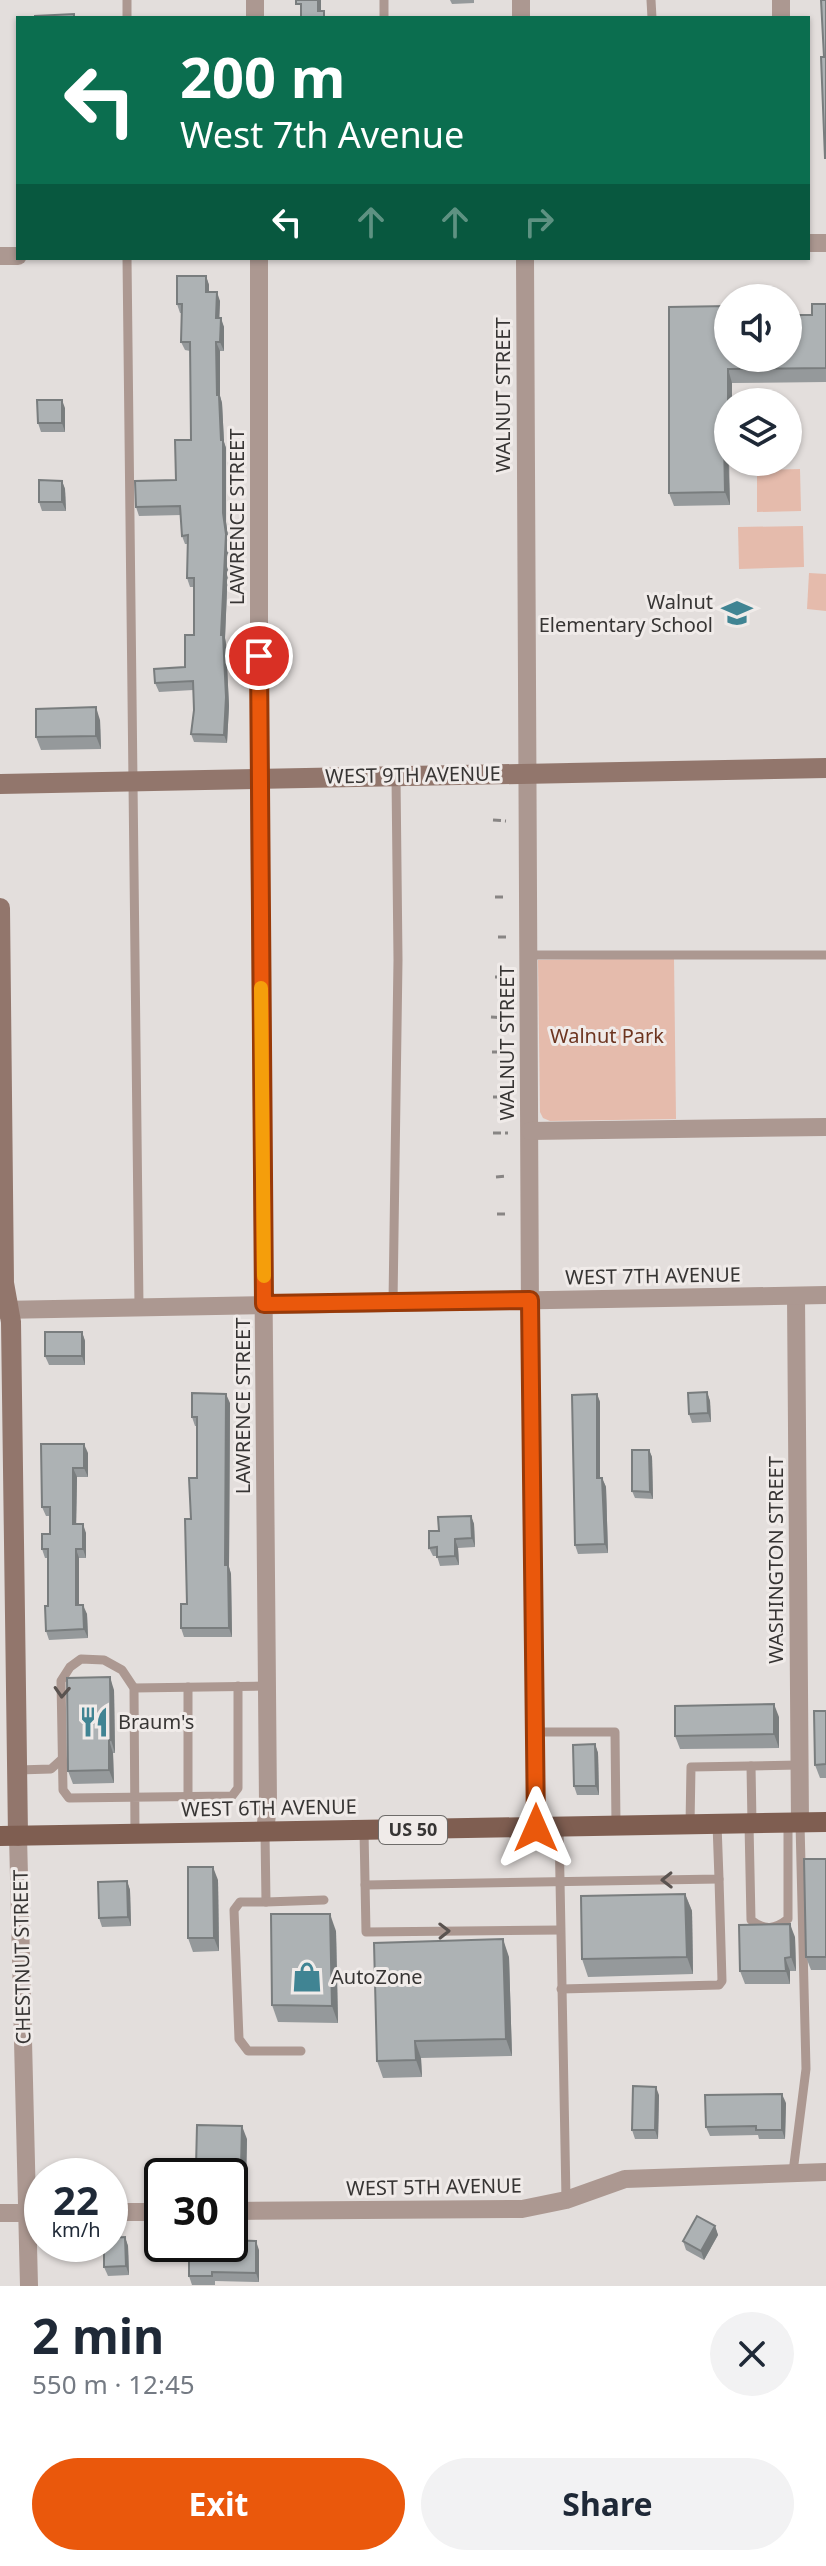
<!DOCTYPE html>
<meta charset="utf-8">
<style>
:root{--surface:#fff;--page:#f2f2f3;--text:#1f2937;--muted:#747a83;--accent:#ea580c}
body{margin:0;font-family:"Noto Sans",sans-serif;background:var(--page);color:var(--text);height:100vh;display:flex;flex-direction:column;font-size:30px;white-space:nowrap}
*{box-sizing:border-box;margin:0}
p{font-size:26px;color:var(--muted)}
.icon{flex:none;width:44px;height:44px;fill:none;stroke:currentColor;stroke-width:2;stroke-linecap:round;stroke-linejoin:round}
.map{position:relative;height:2286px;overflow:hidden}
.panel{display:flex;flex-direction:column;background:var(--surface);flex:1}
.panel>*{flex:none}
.banner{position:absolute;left:16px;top:16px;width:794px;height:244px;border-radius:0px;box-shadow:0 2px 6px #0004;background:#0b6e4f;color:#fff;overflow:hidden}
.fabs{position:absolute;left:714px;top:284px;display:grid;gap:16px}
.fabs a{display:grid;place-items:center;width:88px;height:88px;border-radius:50%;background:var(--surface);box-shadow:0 2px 6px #0004;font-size:40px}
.speed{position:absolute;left:24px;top:2158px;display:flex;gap:16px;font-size:40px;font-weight:700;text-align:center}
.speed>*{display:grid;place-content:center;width:104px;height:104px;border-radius:50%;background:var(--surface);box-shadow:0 2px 6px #0004;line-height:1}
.speed small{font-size:20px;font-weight:400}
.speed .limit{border:4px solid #111;border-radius:12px;background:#fff;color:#111}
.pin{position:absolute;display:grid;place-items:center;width:68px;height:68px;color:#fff;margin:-34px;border:4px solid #fff;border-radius:50%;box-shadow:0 2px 8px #0007}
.me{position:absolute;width:88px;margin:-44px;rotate:0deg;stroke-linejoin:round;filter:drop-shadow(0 0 6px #0008)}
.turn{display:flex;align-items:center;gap:28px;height:168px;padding:0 32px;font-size:36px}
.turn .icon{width:104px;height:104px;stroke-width:2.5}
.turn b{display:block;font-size:56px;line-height:68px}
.lanes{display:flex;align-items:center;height:76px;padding:0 32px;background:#0003;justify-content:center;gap:40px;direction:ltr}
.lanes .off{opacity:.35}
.round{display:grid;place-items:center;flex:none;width:84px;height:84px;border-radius:42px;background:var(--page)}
.summary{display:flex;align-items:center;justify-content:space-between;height:136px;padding:0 32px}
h1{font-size:48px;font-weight:700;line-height:60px}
.button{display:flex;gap:16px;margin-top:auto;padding:16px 32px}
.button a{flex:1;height:92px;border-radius:48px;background:var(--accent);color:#fff;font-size:32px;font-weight:700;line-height:92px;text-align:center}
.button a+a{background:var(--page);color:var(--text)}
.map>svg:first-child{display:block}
.green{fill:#e5bbac}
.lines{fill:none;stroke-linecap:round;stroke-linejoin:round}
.path{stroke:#888584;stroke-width:3;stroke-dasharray:8 4;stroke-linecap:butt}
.lane{stroke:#ac9891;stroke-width:9}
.street{stroke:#ac9891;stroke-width:18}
.secondary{stroke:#92766c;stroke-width:20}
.primary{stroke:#7f5e51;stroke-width:20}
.wall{fill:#95999b}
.shaded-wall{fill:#797d7e}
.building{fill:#adb2b4;stroke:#797d7e;stroke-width:2}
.oneway{stroke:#5a5350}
.route-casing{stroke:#983908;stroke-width:20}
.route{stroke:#ea580c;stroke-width:14}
.slow{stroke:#f59e0b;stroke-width:14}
.labels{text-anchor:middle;stroke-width:6;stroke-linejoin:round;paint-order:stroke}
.shield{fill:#f0ebe9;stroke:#6e6c6a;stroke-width:2}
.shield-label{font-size:18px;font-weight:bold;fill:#373534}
.street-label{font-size:20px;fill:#373534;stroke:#f0ebe9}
.poi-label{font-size:20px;fill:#373534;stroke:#f0ebe9;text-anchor:start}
.park-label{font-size:20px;fill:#6d3520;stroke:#f0ebe9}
</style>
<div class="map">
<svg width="826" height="2286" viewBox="0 0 826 2286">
<rect width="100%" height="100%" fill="#e3dedc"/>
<g class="green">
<polygon points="800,469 801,511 757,512 757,470"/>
<polygon points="803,526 804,567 739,569 738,527"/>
<polygon points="809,573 826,574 826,611 807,609"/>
<polygon points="674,958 676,1119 550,1121 543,1118 540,1112 538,960"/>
</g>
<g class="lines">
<g class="path">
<polyline points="493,820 506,821"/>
<polyline points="495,897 506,897"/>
<polyline points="498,937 506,937"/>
<polyline points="495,977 507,977"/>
<polyline points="491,1017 507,1018"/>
<polyline points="492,1052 507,1052"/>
<polyline points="493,1097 508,1097"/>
<polyline points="493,1133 508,1133"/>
<polyline points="496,1177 508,1176"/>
<polyline points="497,1214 508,1214"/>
</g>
<g class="lane">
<polyline points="127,0 127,18"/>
<polyline points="384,0 384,18"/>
<polyline points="651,0 652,18"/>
<polyline points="127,258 139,1307"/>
<polyline points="529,955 826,955"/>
<polyline points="393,1302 398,960 396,777"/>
<polyline points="188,1687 188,1797"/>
<polyline points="134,1688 267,1686"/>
<polyline points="535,1732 615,1732 616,1825"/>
<polyline points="751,1766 752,1823"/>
<polyline points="18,1770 51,1769 62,1759"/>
<path d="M749,1824L751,1920C765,1931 775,1929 788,1919V1823"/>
<polyline points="690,1825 691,1767 799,1765"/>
<polyline points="559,1827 566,2199"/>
<polyline points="364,1831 366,1932 560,1930"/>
<polyline points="265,1833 266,1902 240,1902 234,1910 239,2039 248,2051 301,2051"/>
<path d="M135,1834L134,1688L122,1670L104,1660L81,1659L70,1667L61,1681L63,1790L69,1798C123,1797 178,1797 232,1796L238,1788V1686"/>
<polyline points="365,1885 719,1879 717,1824"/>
<polyline points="266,1902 324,1900"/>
<polyline points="561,1989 719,1985 722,1981 719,1879"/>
<polyline points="793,2172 806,2069 800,1823"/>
</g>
<g class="street">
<polyline points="255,0 255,18"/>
<polyline points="521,0 521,18"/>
<polyline points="781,0 781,18"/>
<polyline points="808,243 826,243"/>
<polyline points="0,256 18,256"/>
<polyline points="259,258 259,778 268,1804 265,1833"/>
<polyline points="525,258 530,1318 536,1828"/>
<polyline points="530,1131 826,1127"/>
<polyline points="796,1296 800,1823"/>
<polyline points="0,1310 826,1295"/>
<polyline points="18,1836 29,2286"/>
<polyline points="230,2211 522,2209 566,2200 625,2179 826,2172"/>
<polyline points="110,2212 162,2212"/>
<polyline points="0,2213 42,2213"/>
</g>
<g class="secondary">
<polyline points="0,784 826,768"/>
<polyline points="0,908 4,1283 11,1322 18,1836"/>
</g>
<polyline class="primary" points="0,1836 826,1822"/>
</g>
<g class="wall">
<polygon points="450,0 474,0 474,3 452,4"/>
<polygon points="206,276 209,285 209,292 220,301 219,318 224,327 224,351 220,351 220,396 222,403 224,442 226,448 226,522 229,542 225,638 226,644 229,706 227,743 194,742 191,734 194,710 193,690 159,692 155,683 185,667 194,635 194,587 190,587 187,578 188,544 185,544 182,536 181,515 139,516 136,507 176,480 191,440 190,351 185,350 181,342 182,313 180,313 177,304"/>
<polygon points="826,304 826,382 732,383 728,402 730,505 674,506 669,493 728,358 812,315"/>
<polygon points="65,408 65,432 41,432 38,423"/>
<polygon points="62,481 65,489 66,511 42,511 39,502"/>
<polygon points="100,720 101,749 41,750 36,737"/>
<polygon points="82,1332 85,1341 85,1365 49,1365 45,1356"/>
<polygon points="707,1392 710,1401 711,1422 692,1423 689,1414"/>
<polygon points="597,1394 600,1402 600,1478 602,1478 606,1487 608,1553 578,1554 575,1545"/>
<polygon points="230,1403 229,1567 231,1574 232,1637 184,1637 181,1628 187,1604 191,1519 197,1478 197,1426 195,1426 192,1417"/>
<polygon points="41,1444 88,1453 88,1477 77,1477 76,1524 86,1533 86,1558 79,1558 79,1605 87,1614 88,1638 49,1640 46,1631 48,1606 48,1558 45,1558 42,1549 50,1534 50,1516 46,1516 42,1507"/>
<polygon points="649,1450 652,1457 653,1499 635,1498 632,1491"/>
<polygon points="471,1516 474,1524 475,1547 458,1548 459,1565 440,1566 437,1556 433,1556 429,1548 439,1531"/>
<polygon points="114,1690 115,1753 113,1753 114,1783 73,1784 68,1771"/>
<polygon points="826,1711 826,1778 820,1778 815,1765"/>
<polygon points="779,1717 779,1748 680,1749 675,1736"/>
<polygon points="595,1744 598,1753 599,1795 577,1795 574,1786"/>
<polygon points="826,1859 826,1970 811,1970 806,1957"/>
<polygon points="218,1880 219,1951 193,1952 188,1938"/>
<polygon points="127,1881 130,1890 131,1926 102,1927 99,1918"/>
<polygon points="685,1894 692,1911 693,1974 588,1977 582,1959"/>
<polygon points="336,1931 338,2023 278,2022 272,2005"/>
<polygon points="795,1937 796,1971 790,1971 790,1984 745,1984 740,1971"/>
<polygon points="509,1957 512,2056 421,2058 422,2077 383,2078 377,2061"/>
<polygon points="659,2095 658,2139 635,2139 632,2130"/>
<polygon points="786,2103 785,2139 759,2139 758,2135 710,2136 706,2127"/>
<polygon points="247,2139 246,2181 230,2181 230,2176 200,2176 196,2167"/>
<polygon points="715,2226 718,2235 704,2260 686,2250 683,2241"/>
<polygon points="125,2237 128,2246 129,2275 108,2276 104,2267"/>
<polygon points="259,2250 259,2282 215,2281 215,2285 192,2285 189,2276"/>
</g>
<g class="shaded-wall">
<polygon points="318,0 321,0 321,18 318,11"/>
<polygon points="206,276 209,285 209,301 206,292"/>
<polygon points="217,292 220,301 219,327 216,318"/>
<polygon points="221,318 224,327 224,351 220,342"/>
<polygon points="216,342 220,351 220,396 222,403 224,442 226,448 226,522 229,542 225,638 226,644 229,706 227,743 224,735 221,635 223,513 221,440 217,395"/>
<polygon points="728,369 732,383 732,402 728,402"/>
<polygon points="62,400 65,408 65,432 62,423"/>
<polygon points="724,438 728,451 730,505 725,492"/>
<polygon points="62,481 65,489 66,511 62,502"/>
<polygon points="96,707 100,720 101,749 96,736"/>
<polygon points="82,1332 85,1341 85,1365 82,1356"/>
<polygon points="707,1392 710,1401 711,1422 708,1413"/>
<polygon points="226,1394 230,1403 229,1567 231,1574 232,1637 229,1628 225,1565"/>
<polygon points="597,1394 600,1402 600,1487 597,1478"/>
<polygon points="84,1444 88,1453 88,1477 84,1468"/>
<polygon points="649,1450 652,1457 653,1499 650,1492"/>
<polygon points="73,1468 77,1477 76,1533 73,1524"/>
<polygon points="602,1478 606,1487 608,1553 605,1544"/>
<polygon points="471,1516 474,1524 475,1547 472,1538"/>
<polygon points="83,1524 86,1533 86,1558 83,1549"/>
<polygon points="455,1539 458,1548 459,1565 455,1556"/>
<polygon points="76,1549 79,1558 79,1614 76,1605"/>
<polygon points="83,1605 87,1614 88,1638 84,1629"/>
<polygon points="110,1677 114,1690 115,1753 111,1740"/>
<polygon points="774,1704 779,1717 779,1748 774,1734"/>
<polygon points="109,1740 113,1753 114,1783 109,1770"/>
<polygon points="595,1744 598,1753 599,1795 596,1786"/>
<polygon points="213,1867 218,1880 219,1951 214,1938"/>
<polygon points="127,1881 130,1890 131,1926 128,1917"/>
<polygon points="685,1894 692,1911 693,1974 687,1957"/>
<polygon points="330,1914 336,1931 338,2023 332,2006"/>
<polygon points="790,1924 795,1937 796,1971 791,1957"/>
<polygon points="503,1939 509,1957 512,2056 506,2039"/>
<polygon points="785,1958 790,1971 790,1984 786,1971"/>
<polygon points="415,2041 421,2058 422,2077 416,2060"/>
<polygon points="656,2087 659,2095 658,2139 655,2130"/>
<polygon points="782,2094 786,2103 785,2139 782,2130"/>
<polygon points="242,2126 247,2139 246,2181 241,2168"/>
<polygon points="715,2226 718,2235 704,2260 701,2251"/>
<polygon points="125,2237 128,2246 129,2275 126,2266"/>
<polygon points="256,2241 259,2250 259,2282 256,2273"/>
</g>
<g class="building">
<polygon points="296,0 318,0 318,11 324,11 324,18 301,18 301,4 296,4"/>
<polygon points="821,0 826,0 826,158 825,158 821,57 824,57"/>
<polygon points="74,14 74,18 35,18 35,16"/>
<polygon points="177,276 206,276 206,292 217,292 216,318 221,318 220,342 216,342 217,395 219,395 221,440 223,440 223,513 226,534 221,635 223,635 226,697 224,735 191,734 194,710 193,681 155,683 154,669 185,667 185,635 194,635 194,578 187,578 188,535 182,536 180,506 136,507 135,481 176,480 175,440 191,440 190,342 181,342 182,304 177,304"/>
<polygon points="812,304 826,304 826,368 728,369 728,438 724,438 725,492 669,493 669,307 728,306 728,358 788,358 788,315 812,315"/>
<polygon points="37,400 62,400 62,423 38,423"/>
<polygon points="39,480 62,481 62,502 39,502"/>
<polygon points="96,707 96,736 36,737 36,709"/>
<rect x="45" y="1332" width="37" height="24"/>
<polygon points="707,1392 708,1413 689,1414 688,1393"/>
<polygon points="192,1393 226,1394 225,1565 228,1565 229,1628 181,1628 181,1604 187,1604 185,1519 191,1519 189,1478 197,1478 197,1417 192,1417"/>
<polygon points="597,1394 597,1478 602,1478 605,1544 575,1545 572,1395"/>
<polygon points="41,1444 84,1444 84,1468 73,1468 73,1524 83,1524 83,1549 76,1549 76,1605 83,1605 84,1629 46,1631 45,1606 48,1606 48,1549 42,1549 42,1534 50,1534 50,1507 42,1507"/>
<polygon points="632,1450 649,1450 650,1492 632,1491"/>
<polygon points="471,1516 472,1538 455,1539 455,1556 437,1557 437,1547 429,1548 429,1531 439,1531 438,1517"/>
<polygon points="110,1677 111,1740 109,1740 109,1770 68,1771 67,1678"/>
<polygon points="774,1704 774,1734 675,1736 675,1706"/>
<polygon points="814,1711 826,1711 826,1764 815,1765"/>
<polygon points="595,1744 596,1786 574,1786 573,1745"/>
<polygon points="804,1859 826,1859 826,1957 806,1957"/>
<polygon points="188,1867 213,1867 214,1938 188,1938"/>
<polygon points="127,1881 128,1917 99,1918 98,1882"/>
<polygon points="685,1894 687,1957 582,1959 581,1896"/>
<polygon points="271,1914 330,1914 332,2006 272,2005"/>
<polygon points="790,1924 791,1957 785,1958 786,1971 740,1971 739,1925"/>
<polygon points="503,1939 506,2039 415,2041 416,2060 377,2061 374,1943"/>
<polygon points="633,2086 656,2087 655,2130 632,2130"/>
<polygon points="782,2094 782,2130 756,2130 756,2126 706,2127 705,2095"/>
<polygon points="197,2125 242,2126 241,2168 196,2167"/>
<polygon points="697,2216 715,2226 701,2251 683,2241"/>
<polygon points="125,2237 126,2266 104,2267 104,2244 110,2244 110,2238"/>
<polygon points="230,2240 256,2241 256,2273 212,2272 212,2276 189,2276 189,2244 230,2244"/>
</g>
<defs><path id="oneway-chevron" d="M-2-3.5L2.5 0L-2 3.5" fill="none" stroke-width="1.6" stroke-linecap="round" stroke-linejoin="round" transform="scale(2)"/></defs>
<g class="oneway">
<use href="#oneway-chevron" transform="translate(62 1692) rotate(93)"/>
<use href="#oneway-chevron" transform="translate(667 1880) rotate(179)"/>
<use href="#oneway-chevron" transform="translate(444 1931) rotate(-1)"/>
</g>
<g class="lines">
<g class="route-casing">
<polyline id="route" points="259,656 264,1304 530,1300 536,1828"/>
</g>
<use href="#route" class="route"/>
<polyline class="slow" points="261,988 264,1276"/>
</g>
<defs>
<g id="school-bare" transform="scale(2.4)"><path d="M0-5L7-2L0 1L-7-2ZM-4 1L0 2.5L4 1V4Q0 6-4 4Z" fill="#408493" stroke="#f0ebe9" stroke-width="2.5" paint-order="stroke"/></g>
<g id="restaurant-bare" transform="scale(2.4)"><path d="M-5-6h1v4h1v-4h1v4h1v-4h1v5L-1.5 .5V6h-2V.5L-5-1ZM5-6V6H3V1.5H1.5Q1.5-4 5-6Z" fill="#408493" stroke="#f0ebe9" stroke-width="2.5" paint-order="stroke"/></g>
<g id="shop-bare" transform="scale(2.4)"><path d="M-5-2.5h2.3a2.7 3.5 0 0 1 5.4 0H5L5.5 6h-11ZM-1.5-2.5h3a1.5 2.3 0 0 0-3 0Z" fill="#408493" stroke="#f0ebe9" stroke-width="2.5" paint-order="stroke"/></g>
</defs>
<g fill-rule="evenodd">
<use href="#school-bare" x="737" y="613"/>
<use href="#restaurant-bare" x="94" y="1722"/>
<use href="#shop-bare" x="307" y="1977"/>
</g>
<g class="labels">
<rect class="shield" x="379" y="1816" width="68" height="28" rx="6"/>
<g class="shield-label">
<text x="413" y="1836">US 50</text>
</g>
<g class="street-label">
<text transform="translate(503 395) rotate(-90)" y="7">WALNUT STREET</text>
<text transform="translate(237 517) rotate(-90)" y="7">LAWRENCE STREET</text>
<text transform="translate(413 775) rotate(-1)" y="7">WEST 9TH AVENUE</text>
<text transform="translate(507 1043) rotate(-90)" y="7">WALNUT STREET</text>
<text transform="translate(653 1276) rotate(-1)" y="7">WEST 7TH AVENUE</text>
<text transform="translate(243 1406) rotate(-90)" y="7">LAWRENCE STREET</text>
<text transform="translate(776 1560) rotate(-90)" y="7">WASHINGTON STREET</text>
<text transform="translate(269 1808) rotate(-1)" y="7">WEST 6TH AVENUE</text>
<text transform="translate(22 1957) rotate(-91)" y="7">CHESTNUT STREET</text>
<text transform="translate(434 2187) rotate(-1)" y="7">WEST 5TH AVENUE</text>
</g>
<g class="poi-label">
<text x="713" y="609" text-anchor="end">Walnut<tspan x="713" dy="23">Elementary School</tspan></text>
<text x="118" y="1729">Braum's</text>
<text x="331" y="1984">AutoZone</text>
</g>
<g class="park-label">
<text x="607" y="1043">Walnut Park</text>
</g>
</g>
</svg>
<div class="fabs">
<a><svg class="icon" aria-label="sound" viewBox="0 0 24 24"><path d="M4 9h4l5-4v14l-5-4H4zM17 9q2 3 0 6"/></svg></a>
<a><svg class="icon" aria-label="layers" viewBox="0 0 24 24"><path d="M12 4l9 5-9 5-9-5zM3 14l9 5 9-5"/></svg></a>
</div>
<div class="speed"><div>22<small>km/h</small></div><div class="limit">30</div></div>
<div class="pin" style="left:259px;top:656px;background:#d93025"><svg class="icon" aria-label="arrive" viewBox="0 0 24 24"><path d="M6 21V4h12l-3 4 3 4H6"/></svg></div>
<svg class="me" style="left:536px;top:1828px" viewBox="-20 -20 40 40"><path d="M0-17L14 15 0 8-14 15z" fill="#ea580c" stroke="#fff" stroke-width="4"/></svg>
<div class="banner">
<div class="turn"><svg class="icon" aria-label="left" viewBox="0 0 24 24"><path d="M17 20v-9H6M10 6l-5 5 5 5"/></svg><div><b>200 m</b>West 7th Avenue</div></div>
<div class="lanes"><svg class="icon" aria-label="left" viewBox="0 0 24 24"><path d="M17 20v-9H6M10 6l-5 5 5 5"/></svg><svg class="icon off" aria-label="ahead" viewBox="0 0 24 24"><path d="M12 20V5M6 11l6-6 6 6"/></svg><svg class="icon off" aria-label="ahead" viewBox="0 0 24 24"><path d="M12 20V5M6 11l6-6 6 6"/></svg><svg class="icon off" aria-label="right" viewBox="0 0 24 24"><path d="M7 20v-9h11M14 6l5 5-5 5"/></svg></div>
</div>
</div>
<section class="panel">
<div class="summary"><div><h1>2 min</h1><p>550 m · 12:45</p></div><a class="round"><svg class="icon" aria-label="close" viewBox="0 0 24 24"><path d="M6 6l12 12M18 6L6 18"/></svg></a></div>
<div class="button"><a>Exit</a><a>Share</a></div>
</section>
